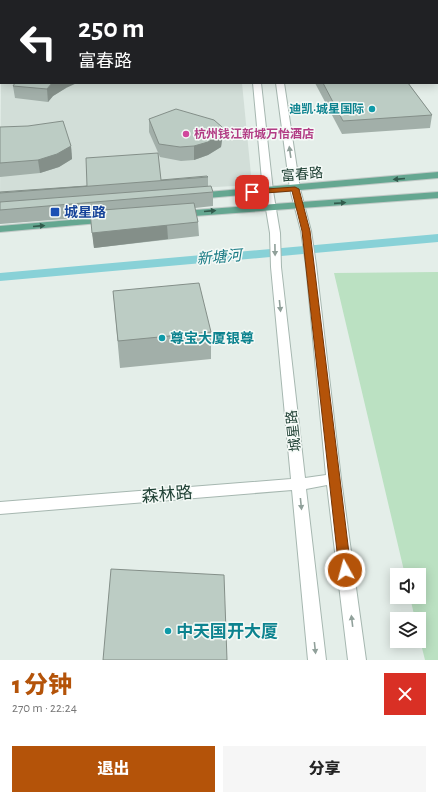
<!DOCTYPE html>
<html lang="zh">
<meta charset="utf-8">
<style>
:root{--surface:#fff;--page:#f6f6f6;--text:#222;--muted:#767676;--accent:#b45309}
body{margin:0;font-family:"Alegreya Sans","Noto Sans SC",sans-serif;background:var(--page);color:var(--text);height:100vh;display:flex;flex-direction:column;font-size:15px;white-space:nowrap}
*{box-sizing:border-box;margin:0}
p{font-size:13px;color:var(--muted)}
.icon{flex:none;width:22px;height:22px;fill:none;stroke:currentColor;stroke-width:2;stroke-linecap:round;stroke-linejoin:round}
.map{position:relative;height:660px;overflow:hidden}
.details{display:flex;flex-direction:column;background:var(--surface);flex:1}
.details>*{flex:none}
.banner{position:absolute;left:0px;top:0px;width:438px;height:84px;box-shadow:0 2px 10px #0003;background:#202124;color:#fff;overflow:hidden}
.tools{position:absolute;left:390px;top:568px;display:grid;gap:8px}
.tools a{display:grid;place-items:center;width:36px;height:36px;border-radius:0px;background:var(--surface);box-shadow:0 2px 10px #0003;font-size:20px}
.pin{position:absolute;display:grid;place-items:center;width:34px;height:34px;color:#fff;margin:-17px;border-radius:8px;box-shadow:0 2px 6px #0006}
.me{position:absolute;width:44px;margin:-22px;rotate:353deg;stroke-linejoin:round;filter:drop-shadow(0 0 3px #0008)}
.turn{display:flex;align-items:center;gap:14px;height:84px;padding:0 12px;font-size:18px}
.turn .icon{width:52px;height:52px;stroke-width:2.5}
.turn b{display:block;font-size:28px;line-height:34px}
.round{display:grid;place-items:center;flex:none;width:42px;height:42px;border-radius:0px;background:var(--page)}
.summary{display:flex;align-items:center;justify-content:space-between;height:68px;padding:0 12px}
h1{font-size:24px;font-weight:800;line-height:30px;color:var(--accent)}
.cta{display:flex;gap:8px;margin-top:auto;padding:8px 12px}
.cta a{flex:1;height:46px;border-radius:0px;background:var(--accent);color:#fff;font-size:16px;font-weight:800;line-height:46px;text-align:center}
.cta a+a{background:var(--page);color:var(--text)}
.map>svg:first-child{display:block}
.built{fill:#d2ded8}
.green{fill:#bbe1c2}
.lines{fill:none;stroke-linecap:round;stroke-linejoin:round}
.canal{fill:#88d1d7;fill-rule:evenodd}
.minor-casing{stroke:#a6b7b0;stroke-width:2}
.major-casing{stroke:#c1cac7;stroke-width:2}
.minor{fill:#fff;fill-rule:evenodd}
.major{fill:#65a791;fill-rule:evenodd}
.wall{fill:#a2afa9}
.shaded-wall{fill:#848f89}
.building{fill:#bcccc4;stroke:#848f89}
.oneway{fill:#90a09a}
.oneway2{fill:#325b4d}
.route{fill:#b45309;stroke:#753606}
.culture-dot{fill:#0f9aa8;stroke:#f5faf7;stroke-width:1.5}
.hotel-dot{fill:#d1479c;stroke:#f5faf7;stroke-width:1.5}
.transit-dot{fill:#1a4fb4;stroke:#f5faf7;stroke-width:1.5}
.labels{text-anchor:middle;stroke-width:3;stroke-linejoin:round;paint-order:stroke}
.far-culture-label{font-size:12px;font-weight:bold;fill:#0d838f;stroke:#f5faf7;text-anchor:end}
.far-hotel-label{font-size:12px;font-weight:bold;fill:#b23c85;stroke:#f5faf7;text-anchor:start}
.street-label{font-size:14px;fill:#214236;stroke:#f5faf7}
.transit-label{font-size:14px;font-weight:bold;fill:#164399;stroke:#f5faf7;text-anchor:start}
.culture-label{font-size:14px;font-weight:bold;fill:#0d838f;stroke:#f5faf7;text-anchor:start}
.water-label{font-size:15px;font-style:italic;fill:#167983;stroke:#f5faf7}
.near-street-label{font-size:17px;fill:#214236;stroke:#f5faf7}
.near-culture-label{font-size:17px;font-weight:bold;fill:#0d838f;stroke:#f5faf7;text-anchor:start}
</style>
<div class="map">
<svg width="438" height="660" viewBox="0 0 438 660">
<rect width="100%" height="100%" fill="#e4eee9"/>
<polygon class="built" points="1,81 1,83 242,83 252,185 0,199"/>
<polygon class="green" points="438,272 438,660 425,660 419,636 419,619 415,619 410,597 419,597 419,575 405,575 334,273"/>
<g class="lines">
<polygon class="canal" points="438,234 438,242 0,281 0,273"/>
<g class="minor-casing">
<g id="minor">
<rect x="247" y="0" width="6" height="1"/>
<rect x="265" y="0" width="6" height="1"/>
<rect x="437" y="34" width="1" height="4"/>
<rect x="0" y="50" width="1" height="4"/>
<polygon points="253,83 261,83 273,191 280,233 281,267 305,478 326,475 306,265 301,231 290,189 276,83 284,83 300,189 311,231 316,265 341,479 366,660 348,660 327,485 306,489 326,660 308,660 292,490 0,514 0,502 291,479 271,267 270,233 263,191"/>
</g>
</g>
<g class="major-casing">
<g id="major">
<polygon points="438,172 438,178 196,199 191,196 196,193"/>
<polygon points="438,192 438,198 181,217 176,214 181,211"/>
<polygon points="106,217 110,218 111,220 110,222 0,232 0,226"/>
</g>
</g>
<use href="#minor" class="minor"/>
<use href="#major" class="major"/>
</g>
<g class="wall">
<polygon points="420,0 438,0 438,18 437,18 437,1 424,1"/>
<polygon points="437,50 438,50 438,65 437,64"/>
<polygon points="315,83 408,83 432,115 430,128 342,134"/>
<polygon points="13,86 66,88 53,96 48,102 15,98"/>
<polygon points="149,119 222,127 222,140 221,147 208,155 194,160 181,161 160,157 149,132"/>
<polygon points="0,127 71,146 72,159 59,167 40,173 0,177"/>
<polygon points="208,177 208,186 213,192 213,206 195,208 198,222 199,236 94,248 91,217 0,224 0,192"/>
<polygon points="113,291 211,332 211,359 120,368"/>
</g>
<g class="shaded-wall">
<polygon points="52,83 77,83 66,88 53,96 48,102 47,89"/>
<polygon points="222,127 222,140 221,147 208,155 194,160 194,146"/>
<polygon points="71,146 72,159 59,167 40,173 38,160"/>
<polygon points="167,225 168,239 94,248 92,233"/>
</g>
<g class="building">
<rect x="188" y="0" width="31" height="1"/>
<polygon points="313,0 398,0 398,1 312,1"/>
<polygon points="426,0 438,0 438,6 437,6 437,1 428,1"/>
<polygon points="15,83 52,83 47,89 13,86"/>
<polygon points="323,83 408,83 432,115 343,121"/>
<polygon points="176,109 214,120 222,127 221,134 208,142 194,146 180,147 159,144 149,119"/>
<polygon points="63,121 71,146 57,154 38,160 0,163 0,127 28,126"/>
<polygon points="158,153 161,180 207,176 208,177 0,193 0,192 87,186 86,158"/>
<polygon points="211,186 213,192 0,210 0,202"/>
<polygon points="194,203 198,222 92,233 90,211"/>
<polygon points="199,283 211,332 118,341 113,291"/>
<polygon points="111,569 224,575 227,660 103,660"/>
</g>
<defs><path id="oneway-solid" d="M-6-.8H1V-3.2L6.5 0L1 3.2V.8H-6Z"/></defs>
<g class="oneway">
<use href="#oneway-solid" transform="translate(290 152) rotate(-98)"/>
<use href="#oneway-solid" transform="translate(275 250) rotate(89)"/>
<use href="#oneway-solid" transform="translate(280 306) rotate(84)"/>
<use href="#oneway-solid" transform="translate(301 504) rotate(84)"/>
<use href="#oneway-solid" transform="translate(352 621) rotate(-97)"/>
<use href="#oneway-solid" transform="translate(315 648) rotate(84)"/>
</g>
<g class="oneway2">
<use href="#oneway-solid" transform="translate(399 179) rotate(175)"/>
<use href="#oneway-solid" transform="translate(340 203) rotate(-4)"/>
<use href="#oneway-solid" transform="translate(210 211) rotate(-5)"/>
<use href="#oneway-solid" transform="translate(39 226) rotate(-5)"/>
</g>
<polygon class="route" points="295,187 299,189 310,231 351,570 350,573 345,575 341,573 339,570 302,231 292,191 252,194 248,192 252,190"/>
<g class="culture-dot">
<circle cx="372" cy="109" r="4"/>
<circle cx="162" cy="338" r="4"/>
<circle cx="168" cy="631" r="4"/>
</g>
<circle class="hotel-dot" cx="186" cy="134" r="4"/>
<rect class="transit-dot" x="50" y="207" width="10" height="10" rx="2"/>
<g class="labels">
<g class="far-culture-label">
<text x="364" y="113">迪凯·城星国际</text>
</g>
<g class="far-hotel-label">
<text x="194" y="138">杭州钱江新城万怡酒店</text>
</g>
<g class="street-label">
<text transform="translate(302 174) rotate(-5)" y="5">富春路</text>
<text transform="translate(293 431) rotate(-96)" y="5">城星路</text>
</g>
<g class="transit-label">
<text x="64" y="217">城星路</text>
</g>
<g class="culture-label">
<text x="170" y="343">尊宝大厦银尊</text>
</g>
<g class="water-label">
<text transform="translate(219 257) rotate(-5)" y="5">新塘河</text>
</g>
<g class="near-street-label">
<text transform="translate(167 494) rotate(-5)" y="6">森林路</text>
</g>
<g class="near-culture-label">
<text x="176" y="637">中天国开大厦</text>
</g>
</g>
</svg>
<div class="tools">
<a><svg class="icon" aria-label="sound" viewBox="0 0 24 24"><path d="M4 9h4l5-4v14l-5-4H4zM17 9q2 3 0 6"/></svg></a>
<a><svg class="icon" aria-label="layers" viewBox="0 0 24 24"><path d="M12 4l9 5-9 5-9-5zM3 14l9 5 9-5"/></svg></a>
</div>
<div class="pin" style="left:252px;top:192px;background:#d93025"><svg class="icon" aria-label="arrive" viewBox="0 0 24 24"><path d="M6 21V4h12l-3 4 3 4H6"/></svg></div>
<svg class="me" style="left:345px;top:570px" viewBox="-20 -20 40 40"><circle r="17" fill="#b45309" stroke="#fff" stroke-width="3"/><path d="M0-11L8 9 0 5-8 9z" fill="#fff"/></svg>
<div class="banner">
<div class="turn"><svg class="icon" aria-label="left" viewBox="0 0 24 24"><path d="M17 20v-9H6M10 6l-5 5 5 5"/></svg><div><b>250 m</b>富春路</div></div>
</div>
</div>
<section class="details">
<div class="summary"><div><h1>1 分钟</h1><p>270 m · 22:24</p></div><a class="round" style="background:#d93025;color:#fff"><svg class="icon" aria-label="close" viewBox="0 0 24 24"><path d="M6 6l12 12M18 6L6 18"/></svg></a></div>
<div class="cta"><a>退出</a><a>分享</a></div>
</section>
